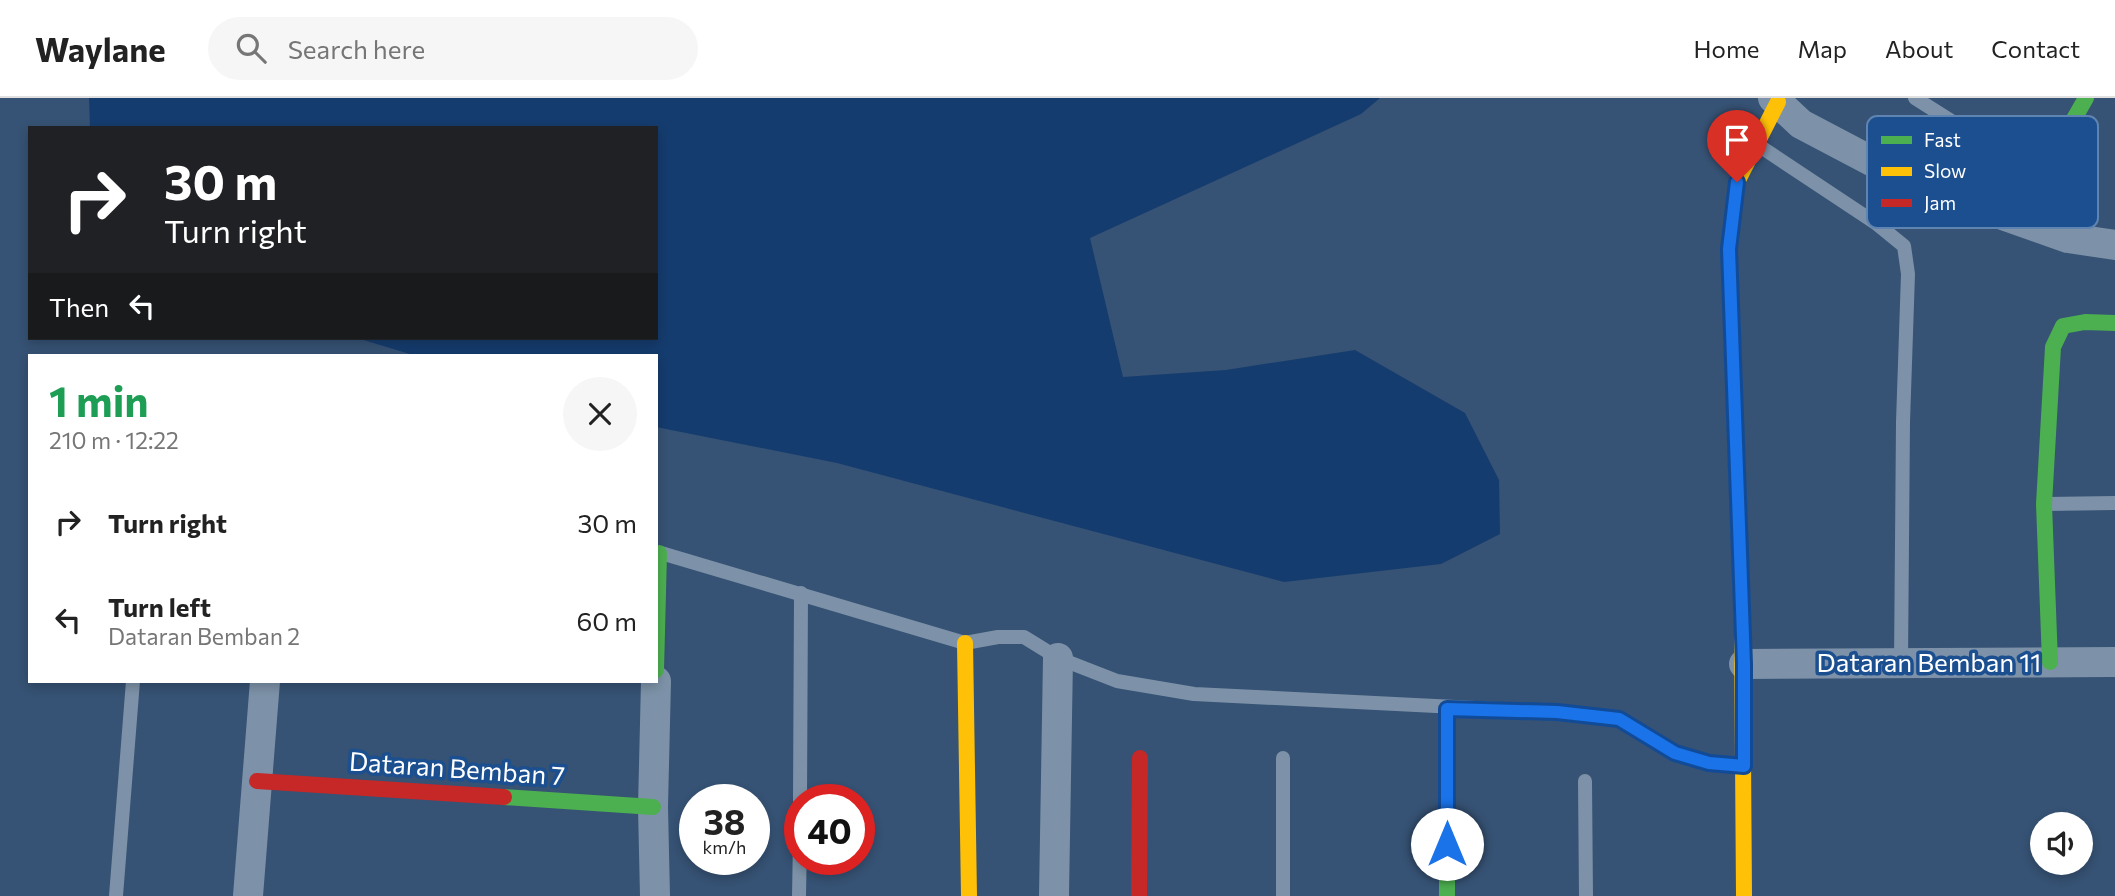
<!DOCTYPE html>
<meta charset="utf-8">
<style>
:root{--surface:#fff;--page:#f6f6f6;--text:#222;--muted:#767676;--line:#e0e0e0}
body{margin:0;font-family:Commissioner,sans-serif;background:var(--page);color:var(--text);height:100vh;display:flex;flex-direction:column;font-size:26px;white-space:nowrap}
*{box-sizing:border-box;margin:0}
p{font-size:23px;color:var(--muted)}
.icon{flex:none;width:38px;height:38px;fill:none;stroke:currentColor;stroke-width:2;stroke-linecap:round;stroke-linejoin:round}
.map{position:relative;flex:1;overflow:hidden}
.details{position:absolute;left:28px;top:256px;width:630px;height:329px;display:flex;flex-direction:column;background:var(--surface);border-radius:0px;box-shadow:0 4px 10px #0003}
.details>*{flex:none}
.guide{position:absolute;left:28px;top:28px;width:630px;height:214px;border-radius:0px;box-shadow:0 4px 10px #0003;background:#202124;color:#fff;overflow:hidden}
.tools{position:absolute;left:2030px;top:714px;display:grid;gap:14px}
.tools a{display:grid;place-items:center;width:63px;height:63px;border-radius:50%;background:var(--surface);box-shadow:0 4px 10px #0003;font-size:35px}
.speed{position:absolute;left:679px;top:686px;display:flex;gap:14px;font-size:35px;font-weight:700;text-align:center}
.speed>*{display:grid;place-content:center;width:91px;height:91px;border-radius:50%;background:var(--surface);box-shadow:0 4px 10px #0003;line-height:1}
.speed small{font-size:18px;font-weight:400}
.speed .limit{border:10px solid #d22;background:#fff;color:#111}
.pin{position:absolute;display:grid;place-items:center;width:60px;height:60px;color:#fff;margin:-72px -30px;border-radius:50% 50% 50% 0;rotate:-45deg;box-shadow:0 0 7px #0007}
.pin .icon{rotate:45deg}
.me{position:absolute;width:77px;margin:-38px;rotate:0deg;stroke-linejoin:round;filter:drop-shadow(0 0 5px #0008)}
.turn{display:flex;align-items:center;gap:24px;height:147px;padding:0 21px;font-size:32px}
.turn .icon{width:91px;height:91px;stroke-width:2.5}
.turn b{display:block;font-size:49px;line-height:60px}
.then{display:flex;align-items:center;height:66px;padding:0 21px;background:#0003;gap:14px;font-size:26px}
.round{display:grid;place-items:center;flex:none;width:74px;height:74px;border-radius:37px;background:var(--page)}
.head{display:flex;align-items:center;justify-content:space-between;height:119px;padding:0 21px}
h1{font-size:42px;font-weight:700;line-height:52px;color:#1e9e55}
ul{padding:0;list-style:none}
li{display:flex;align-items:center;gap:21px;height:98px;padding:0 21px}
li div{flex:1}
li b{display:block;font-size:26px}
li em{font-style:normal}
header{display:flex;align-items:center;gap:42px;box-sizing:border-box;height:98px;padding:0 35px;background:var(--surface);border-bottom:2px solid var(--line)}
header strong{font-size:33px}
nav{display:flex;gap:38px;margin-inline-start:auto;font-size:24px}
.search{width:490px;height:63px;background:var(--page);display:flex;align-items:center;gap:18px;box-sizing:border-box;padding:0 24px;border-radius:38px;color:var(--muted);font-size:26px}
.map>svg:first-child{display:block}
.water{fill:#153c6e}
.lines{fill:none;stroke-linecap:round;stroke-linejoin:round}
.lane{stroke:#7d92a8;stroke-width:14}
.street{stroke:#7d92a8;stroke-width:30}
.fast{stroke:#4caf50;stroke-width:16}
.slow{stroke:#ffc107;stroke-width:16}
.jam{stroke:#c62828;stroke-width:16}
.route-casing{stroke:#114b97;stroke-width:18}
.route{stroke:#1a73e8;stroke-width:12}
.labels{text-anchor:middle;stroke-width:7;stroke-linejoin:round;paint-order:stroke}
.street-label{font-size:26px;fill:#fff;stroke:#1b4f8f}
.key{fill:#1b4f8f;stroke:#5f84b1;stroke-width:2}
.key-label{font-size:19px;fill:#fff}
</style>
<header>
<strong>Waylane</strong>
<div class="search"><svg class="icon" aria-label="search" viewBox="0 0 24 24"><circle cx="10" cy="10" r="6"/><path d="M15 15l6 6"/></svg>Search here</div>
<nav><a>Home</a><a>Map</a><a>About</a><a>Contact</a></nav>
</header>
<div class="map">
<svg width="2115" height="798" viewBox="0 0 2115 798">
<rect width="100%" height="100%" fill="#365274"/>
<polygon class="water" points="89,0 1380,0 1361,16 1090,140 1123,279 1226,272 1355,252 1465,315 1499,382 1500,436 1441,466 1284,484 837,365 656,329 656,257 413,257 357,240 656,240 656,30 90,30"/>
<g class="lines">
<g class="lane">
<polyline points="1915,0 1956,26 2052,58"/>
<polyline points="1758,47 1877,126 1904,148 1908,176 1903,324 1901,565"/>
<polyline points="2046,406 2115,405"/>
<polyline points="661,455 965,545 998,539 1024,539 1058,560 1117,583 1194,596 1557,614 1619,621 1675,655 1709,665 1744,668"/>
<polyline points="1585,683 1586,798"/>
<polyline points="800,702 801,495"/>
<polyline points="116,798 133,583"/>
<polyline points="799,798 800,741"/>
<polyline points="1283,798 1283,660"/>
</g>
<g class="street">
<polyline points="1773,0 1801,26 1915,86 2068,140 2115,147"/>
<polyline points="1744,566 2115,564"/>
<polyline points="248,798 265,583"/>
<polyline points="655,798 653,709 656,583"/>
<polyline points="1054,798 1058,560"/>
</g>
<g class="fast">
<polyline points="2016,122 2086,0"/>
<polyline points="1729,154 1742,522"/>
<polyline points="2050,564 2044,406 2053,249 2063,228 2085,224 2115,225"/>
<polyline points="656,572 659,455"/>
<polyline points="1447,611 1447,798"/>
<polyline points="504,699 653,709"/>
</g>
<g class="slow">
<polyline points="1729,154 1737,84 1778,4"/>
<polyline points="1742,522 1744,798"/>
<polyline points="965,545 969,798"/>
</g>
<g class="jam">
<polyline points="257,683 504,699"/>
<polyline points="1139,798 1140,660"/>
</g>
</g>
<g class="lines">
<g class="route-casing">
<polyline id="route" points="1447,746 1447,611 1557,614 1619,621 1675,655 1709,665 1744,668 1744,566 1729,151 1737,84"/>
</g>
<use href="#route" class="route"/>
</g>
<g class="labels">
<g class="street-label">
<text x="1929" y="574">Dataran Bemban 11</text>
<text transform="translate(457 671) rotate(4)" y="9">Dataran Bemban 7</text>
</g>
</g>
<rect x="1867" y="18" width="231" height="112" rx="10" class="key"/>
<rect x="1881" y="38" width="31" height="8" fill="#4caf50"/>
<rect x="1881" y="69" width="31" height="9" fill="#ffc107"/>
<rect x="1881" y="101" width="31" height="8" fill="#c62828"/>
<g class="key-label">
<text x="1924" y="49">Fast</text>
<text x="1924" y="80">Slow</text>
<text x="1924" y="112">Jam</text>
</g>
</svg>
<div class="tools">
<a><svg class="icon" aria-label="sound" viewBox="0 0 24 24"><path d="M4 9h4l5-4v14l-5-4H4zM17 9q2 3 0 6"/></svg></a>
</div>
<div class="speed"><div>38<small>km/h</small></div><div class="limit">40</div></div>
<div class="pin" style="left:1737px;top:84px;background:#d93025"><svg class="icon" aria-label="arrive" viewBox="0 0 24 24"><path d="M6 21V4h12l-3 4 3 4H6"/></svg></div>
<svg class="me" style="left:1447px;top:746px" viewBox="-20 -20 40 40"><circle r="19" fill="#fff"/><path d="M0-13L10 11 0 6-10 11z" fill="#1a73e8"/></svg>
<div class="guide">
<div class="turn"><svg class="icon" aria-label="right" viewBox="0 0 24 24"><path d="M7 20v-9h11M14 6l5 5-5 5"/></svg><div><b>30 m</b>Turn right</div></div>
<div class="then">Then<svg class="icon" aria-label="left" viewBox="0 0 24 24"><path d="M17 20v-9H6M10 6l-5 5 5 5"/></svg></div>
</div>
<section class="details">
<div class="head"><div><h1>1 min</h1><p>210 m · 12:22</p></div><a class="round"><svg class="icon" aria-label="close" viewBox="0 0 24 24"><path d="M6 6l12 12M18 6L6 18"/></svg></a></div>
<ul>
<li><svg class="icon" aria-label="right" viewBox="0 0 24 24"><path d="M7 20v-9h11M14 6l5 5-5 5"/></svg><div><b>Turn right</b></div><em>30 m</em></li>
<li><svg class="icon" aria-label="left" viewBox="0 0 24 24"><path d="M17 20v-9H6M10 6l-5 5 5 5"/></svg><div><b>Turn left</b><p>Dataran Bemban 2</p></div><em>60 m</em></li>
</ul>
</section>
</div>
